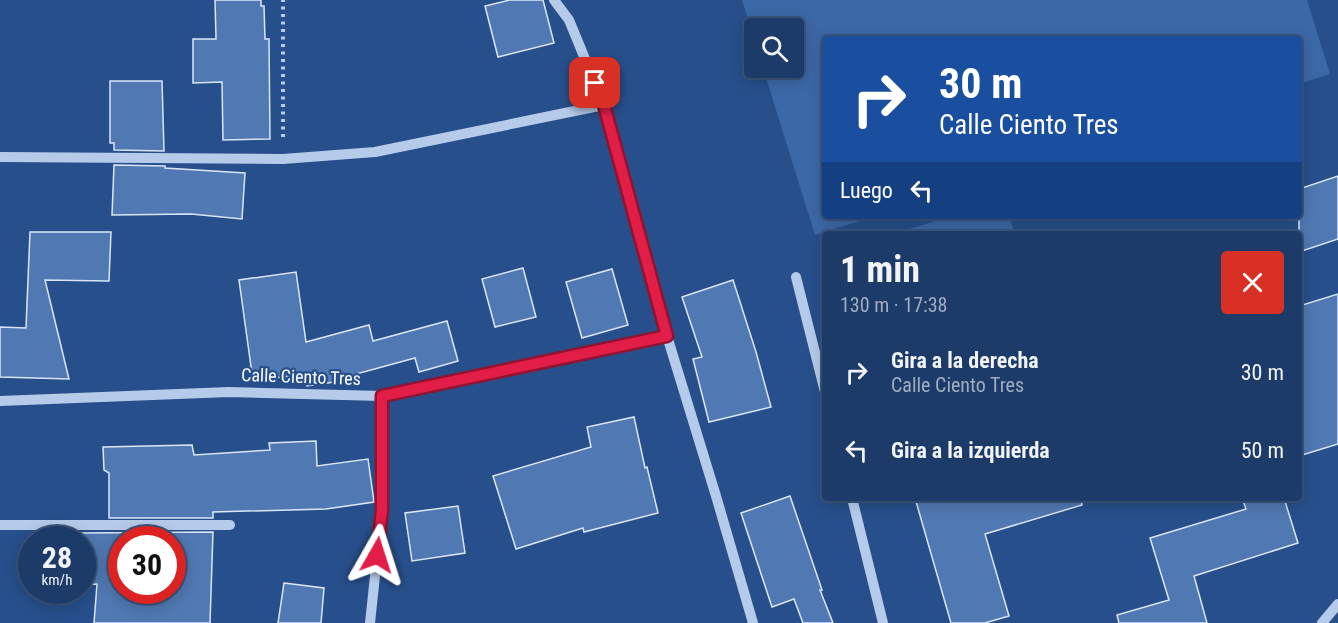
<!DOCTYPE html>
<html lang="es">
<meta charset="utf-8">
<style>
:root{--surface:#1d3b68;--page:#25426e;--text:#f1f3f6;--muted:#a0adc0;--line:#3b557c}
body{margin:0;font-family:"Roboto Condensed",sans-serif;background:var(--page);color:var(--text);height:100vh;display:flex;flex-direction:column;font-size:22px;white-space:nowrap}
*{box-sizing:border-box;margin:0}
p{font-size:20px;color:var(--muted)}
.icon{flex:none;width:33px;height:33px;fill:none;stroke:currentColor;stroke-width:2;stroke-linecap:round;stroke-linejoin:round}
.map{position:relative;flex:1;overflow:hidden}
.side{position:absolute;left:822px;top:231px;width:480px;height:270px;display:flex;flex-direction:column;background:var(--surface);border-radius:6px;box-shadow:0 3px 15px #0003,0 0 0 2px var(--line)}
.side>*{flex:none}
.top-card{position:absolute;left:822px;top:36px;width:480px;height:183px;border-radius:6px;box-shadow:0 3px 15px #0003,0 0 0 2px var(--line);background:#1a4fa0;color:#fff;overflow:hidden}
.fabs{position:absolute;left:744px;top:18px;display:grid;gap:12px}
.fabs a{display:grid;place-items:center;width:60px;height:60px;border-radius:6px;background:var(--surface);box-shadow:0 3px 15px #0003,0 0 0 2px var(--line);font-size:30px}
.speed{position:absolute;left:18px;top:526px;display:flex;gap:12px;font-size:30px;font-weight:700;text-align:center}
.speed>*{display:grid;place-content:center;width:78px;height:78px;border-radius:50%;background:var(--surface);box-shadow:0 3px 15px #0003,0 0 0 2px var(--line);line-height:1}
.speed small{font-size:15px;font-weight:400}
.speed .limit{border:9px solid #d22;background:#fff;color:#111}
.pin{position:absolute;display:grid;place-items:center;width:51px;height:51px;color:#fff;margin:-26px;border-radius:12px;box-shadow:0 3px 9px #0006}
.me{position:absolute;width:66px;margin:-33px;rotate:6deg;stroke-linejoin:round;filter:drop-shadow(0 0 4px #0008)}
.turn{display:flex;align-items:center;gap:21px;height:126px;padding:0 18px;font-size:27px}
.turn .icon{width:78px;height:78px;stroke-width:2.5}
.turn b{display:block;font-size:42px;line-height:51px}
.then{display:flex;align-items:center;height:57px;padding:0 18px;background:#0003;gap:12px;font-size:22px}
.round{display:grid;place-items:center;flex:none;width:63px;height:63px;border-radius:6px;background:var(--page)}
.summary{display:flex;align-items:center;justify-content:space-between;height:102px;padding:0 18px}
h1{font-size:36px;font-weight:700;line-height:45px}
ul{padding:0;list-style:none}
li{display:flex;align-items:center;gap:18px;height:78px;padding:0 18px}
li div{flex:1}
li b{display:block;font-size:22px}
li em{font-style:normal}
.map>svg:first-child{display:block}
.green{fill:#3c68a7}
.building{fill:#5078b2;stroke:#dae6f8;stroke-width:1.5;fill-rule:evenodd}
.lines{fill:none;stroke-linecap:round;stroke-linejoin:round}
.path{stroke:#b6cbea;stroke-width:4;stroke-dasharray:3 4.5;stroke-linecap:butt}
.minor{stroke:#b6cbea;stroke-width:10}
.route-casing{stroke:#92132f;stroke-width:15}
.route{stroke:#e11d48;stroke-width:10}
.labels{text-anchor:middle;stroke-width:4.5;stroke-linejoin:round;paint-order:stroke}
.street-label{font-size:18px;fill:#fff;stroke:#274f8b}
</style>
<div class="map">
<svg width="1338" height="623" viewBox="0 0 1338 623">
<rect width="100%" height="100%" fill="#274f8b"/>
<g class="green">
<polygon points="742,0 1307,0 1330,74 1299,84 1299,39 825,39 825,216 875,216 815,235 763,68 794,68 794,28 754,28 754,39"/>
<polygon points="952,216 1009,216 1015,234 893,234"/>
</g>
<g class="building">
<polygon points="215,0 261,0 261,6 264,6 265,39 269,39 270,139 223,140 222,82 193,83 193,39 216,39"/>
<polygon points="510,0 543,0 554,43 498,57 485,6"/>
<polygon points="110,81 162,81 164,151 114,150 114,143 110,143"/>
<polygon points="114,165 165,166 165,168 245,173 242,219 191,214 112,215"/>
<polygon points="1338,176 1338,239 1299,252 1299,189"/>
<polygon points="30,232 111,232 109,281 45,280 69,379 0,377 0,327 26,328"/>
<polygon points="523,268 536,317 495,327 482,279"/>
<polygon points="612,269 628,325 582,338 566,282"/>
<polygon points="296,272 306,342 369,325 373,341 447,321 458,361 419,372 415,358 334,380 334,382 307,386 305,374 253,381 239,280"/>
<polygon points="733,280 756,352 771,407 709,422 693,359 702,357 682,297"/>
<polygon points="1338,294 1338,444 1299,456 1299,306"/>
<polygon points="634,417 645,468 647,467 658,513 584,532 583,528 516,549 493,476 591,447 587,427"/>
<polygon points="316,441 317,466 368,459 374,502 326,509 213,512 213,518 109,518 109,473 104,470 103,447 192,445 194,455 270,450 269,443"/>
<polygon points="790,496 822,590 820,590 833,623 803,623 794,599 772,607 741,513"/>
<polygon points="915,498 1081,498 1082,505 985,534 1009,616 985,623 951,623"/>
<polygon points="1242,498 1284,498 1298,543 1194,576 1207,623 1119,623 1117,615 1169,600 1150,538 1246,509"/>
<polygon points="458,506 465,553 412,561 405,513"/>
<path d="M213,532L210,623H94L97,584L82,585V533ZM122,540H172V591H122Z"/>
<polygon points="284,583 324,588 321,623 278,623"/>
</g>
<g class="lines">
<polyline class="path" points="283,137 283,0"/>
<g class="minor">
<polyline points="554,0 569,20 604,105 667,336 716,496 753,623"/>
<polyline points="0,157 283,159 375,152 604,105"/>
<polyline points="796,277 825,392"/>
<polyline points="0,401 229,392 382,396 667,336"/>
<polyline points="852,498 883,623"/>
<polyline points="0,525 230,525"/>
<polyline points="370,623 382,510 382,396"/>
<polyline points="1322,623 1338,604"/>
</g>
</g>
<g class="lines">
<g class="route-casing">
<polyline id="route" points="377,555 382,510 382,396 667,336 604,105 595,83"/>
</g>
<use href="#route" class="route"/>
</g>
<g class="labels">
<g class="street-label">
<text transform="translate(301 377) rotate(2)" y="6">Calle Ciento Tres</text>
</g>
</g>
</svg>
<div class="fabs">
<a><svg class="icon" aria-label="search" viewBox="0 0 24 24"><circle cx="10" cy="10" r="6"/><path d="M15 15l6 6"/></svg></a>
</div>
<div class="speed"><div>28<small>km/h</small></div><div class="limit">30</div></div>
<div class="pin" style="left:595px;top:83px;background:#d93025"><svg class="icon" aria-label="arrive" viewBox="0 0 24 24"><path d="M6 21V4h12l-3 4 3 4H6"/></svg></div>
<svg class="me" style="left:377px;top:555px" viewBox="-20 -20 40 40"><path d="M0-17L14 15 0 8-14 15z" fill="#e11d48" stroke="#fff" stroke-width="4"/></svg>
<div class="top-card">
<div class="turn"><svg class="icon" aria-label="right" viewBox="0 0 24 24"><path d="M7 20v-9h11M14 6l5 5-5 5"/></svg><div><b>30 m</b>Calle Ciento Tres</div></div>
<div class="then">Luego<svg class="icon" aria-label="left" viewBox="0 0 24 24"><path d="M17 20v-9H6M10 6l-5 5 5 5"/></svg></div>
</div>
<section class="side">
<div class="summary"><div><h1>1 min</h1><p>130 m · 17:38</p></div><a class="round" style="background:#d93025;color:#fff"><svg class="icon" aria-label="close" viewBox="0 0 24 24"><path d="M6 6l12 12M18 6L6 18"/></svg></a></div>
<ul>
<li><svg class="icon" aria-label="right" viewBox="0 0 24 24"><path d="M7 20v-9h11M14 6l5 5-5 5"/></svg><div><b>Gira a la derecha</b><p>Calle Ciento Tres</p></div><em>30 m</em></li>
<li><svg class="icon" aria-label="left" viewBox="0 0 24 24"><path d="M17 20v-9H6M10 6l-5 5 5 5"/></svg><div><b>Gira a la izquierda</b></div><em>50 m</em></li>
</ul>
</section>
</div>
